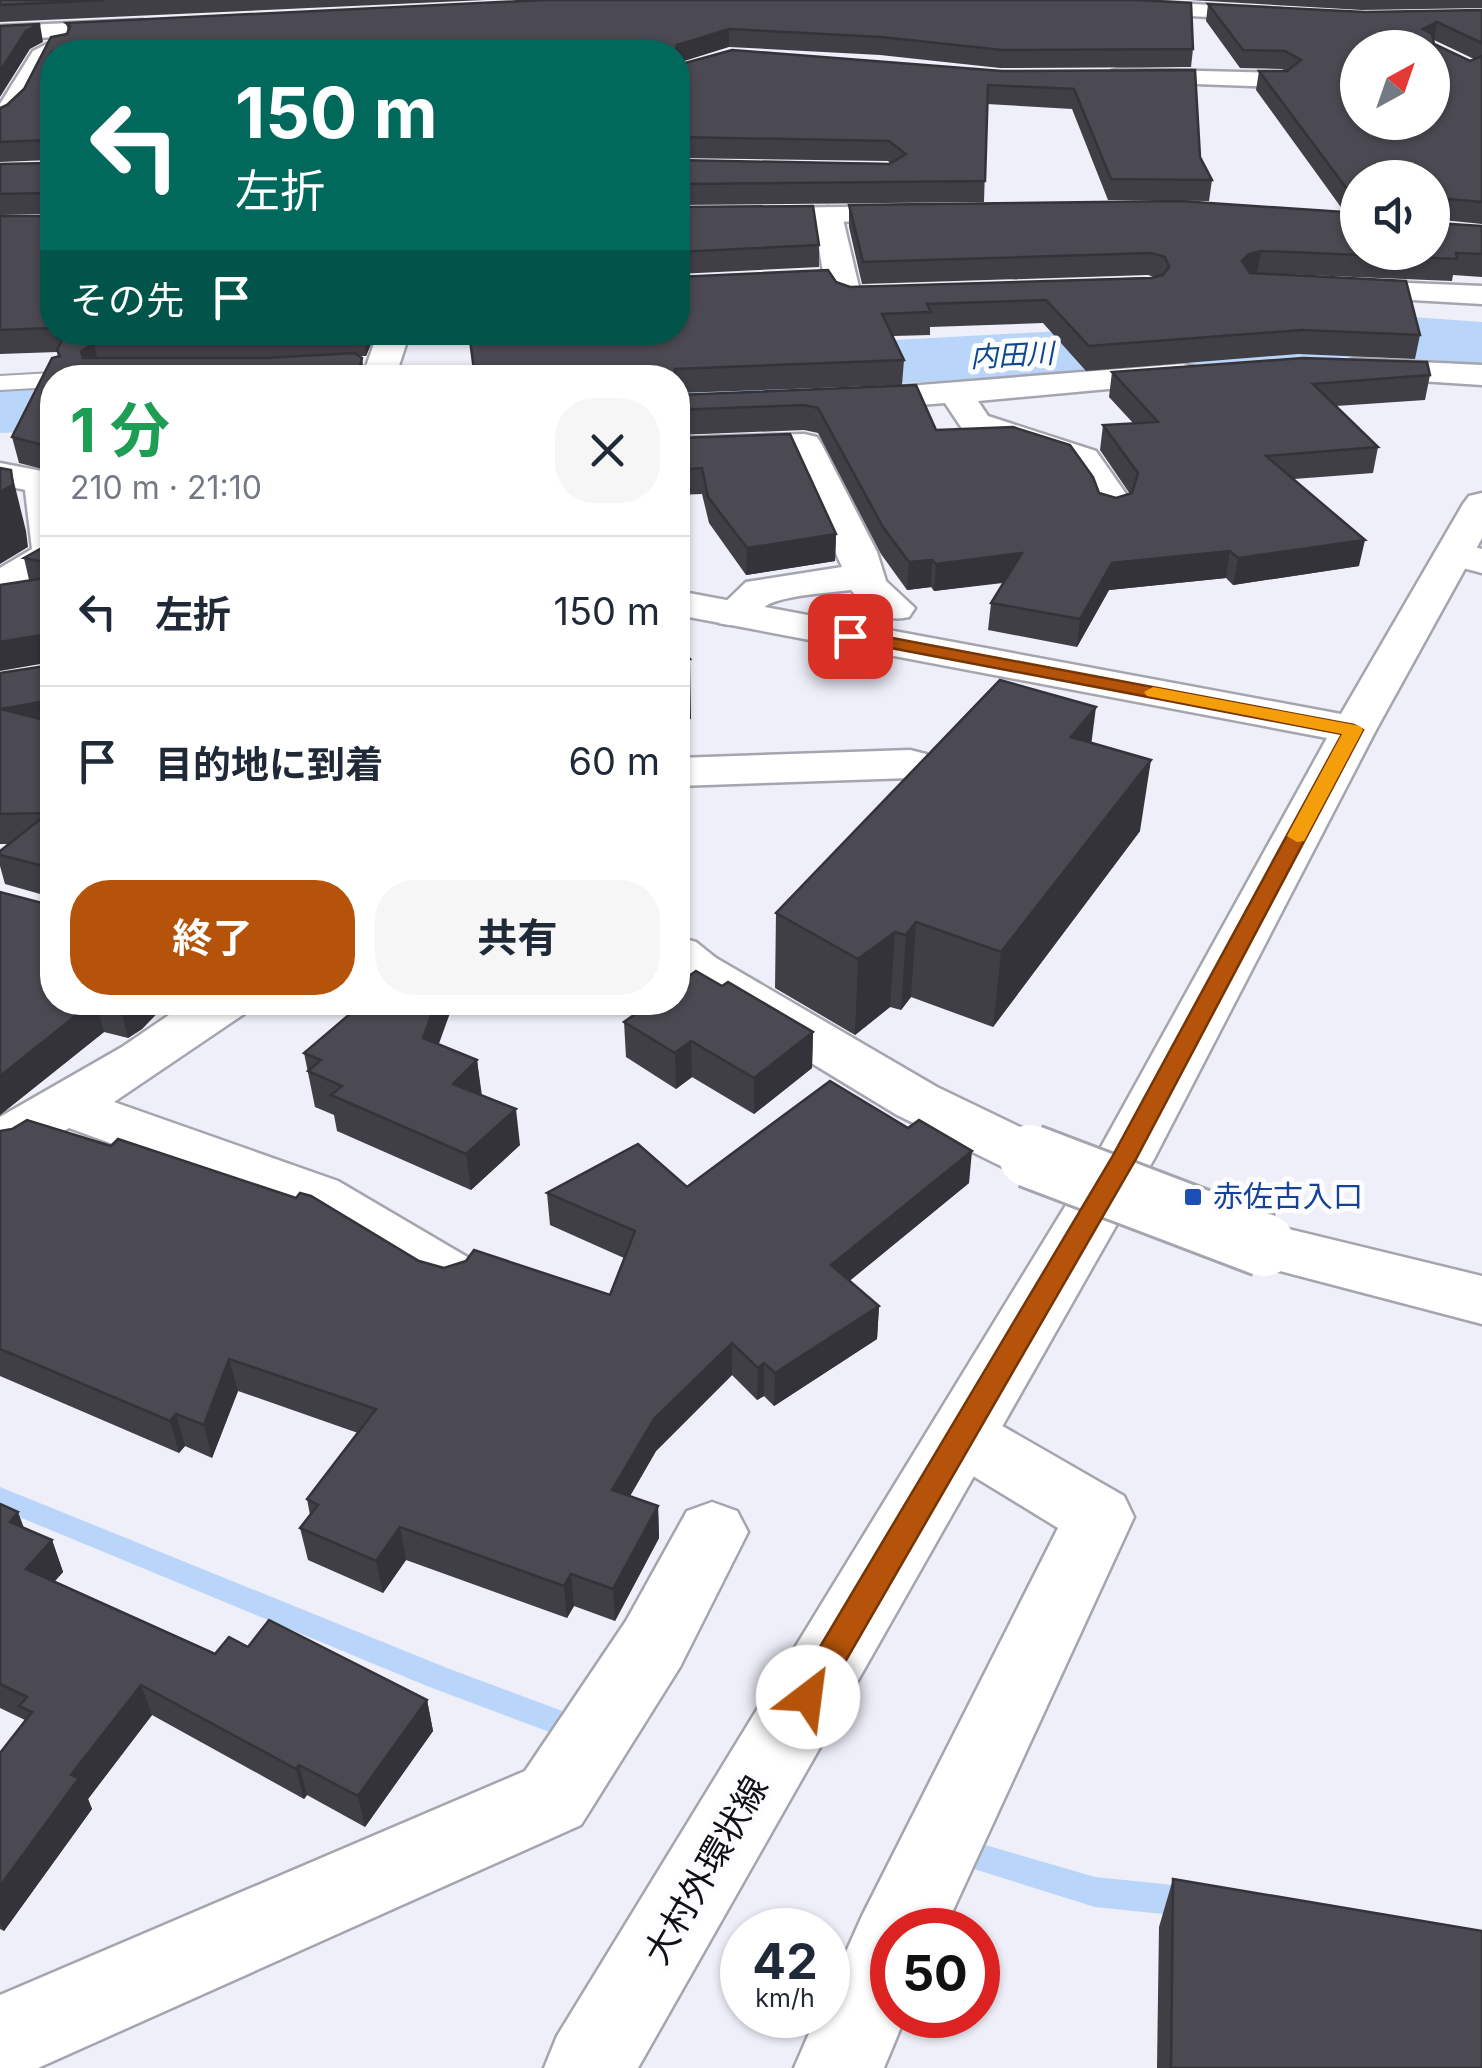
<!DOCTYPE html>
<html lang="ja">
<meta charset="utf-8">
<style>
:root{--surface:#fff;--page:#f6f6f7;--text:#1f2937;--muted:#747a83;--line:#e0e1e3;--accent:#b45309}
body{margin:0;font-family:Inter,"Noto Sans JP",sans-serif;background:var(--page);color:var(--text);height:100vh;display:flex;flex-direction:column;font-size:38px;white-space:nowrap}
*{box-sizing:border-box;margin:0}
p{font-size:32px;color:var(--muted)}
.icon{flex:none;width:55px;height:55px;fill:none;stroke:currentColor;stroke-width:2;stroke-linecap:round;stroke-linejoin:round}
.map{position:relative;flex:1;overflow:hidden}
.panel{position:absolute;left:40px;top:365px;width:650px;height:650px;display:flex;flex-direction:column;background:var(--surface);border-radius:40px;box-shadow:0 2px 8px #0004}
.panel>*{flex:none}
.top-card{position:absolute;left:40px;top:40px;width:650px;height:305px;border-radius:40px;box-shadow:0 2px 8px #0004;background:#00695c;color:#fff;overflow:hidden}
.needle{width:65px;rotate:40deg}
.buttons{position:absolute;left:1340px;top:30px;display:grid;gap:20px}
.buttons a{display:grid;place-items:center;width:110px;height:110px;border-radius:50%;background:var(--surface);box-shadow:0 2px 8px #0004;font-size:50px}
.speed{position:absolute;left:720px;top:1908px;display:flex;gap:20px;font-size:50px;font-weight:700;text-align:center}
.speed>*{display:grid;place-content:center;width:130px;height:130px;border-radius:50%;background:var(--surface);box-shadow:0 2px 8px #0004;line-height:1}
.speed small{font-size:25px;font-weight:400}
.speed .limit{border:15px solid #d22;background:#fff;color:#111}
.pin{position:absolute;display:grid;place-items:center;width:85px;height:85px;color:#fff;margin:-42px;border-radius:20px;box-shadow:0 5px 15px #0006}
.me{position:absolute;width:110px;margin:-55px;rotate:30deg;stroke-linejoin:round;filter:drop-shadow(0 0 8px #0008)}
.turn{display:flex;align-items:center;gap:35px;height:210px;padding:0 30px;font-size:45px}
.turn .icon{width:130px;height:130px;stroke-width:2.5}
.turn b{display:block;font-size:70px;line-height:85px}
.then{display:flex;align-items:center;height:95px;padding:0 30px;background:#0003;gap:20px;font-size:38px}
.round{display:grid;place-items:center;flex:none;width:105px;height:105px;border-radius:40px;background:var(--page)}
.summary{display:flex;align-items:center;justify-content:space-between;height:170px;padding:0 30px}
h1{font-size:60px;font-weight:700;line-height:75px;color:#1e9e55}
.action{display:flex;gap:20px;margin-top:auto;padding:20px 30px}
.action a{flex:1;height:115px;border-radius:40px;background:var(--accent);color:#fff;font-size:40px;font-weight:700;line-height:115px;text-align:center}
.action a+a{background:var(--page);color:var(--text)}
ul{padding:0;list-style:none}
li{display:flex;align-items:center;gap:30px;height:150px;padding:0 30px;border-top:2px solid var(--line)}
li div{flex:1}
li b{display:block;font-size:38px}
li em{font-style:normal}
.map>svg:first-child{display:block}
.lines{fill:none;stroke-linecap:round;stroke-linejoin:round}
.stream{fill:#b9d5f9;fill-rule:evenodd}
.river{fill:#b9d5f9;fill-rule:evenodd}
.lane-casing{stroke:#a4a5ae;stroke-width:4}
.street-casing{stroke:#a4a5ae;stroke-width:5}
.secondary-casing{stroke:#a4a5ae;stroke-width:5}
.lane{fill:#fff;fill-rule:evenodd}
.street{fill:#fff;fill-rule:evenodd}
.secondary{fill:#fff;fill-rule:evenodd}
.secondary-bridge-casing{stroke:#a4a5ae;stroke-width:68;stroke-linecap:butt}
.secondary-bridge{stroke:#fff;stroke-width:62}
.wall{fill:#403f46;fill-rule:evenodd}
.shaded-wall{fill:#343339}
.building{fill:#4b4951;stroke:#343339;stroke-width:2.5;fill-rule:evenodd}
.route{fill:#b45309;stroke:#753606;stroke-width:2.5}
.slow{fill:#f59e0b}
.transit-dot{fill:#1a4fb4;stroke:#fdfdff;stroke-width:4}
.labels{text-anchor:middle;stroke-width:10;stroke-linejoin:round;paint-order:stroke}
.far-water-label{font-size:28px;font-style:italic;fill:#0d498f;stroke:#fdfdff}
.transit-label{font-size:30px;fill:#164399;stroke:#fdfdff;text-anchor:start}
.near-street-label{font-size:35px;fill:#121215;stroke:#fdfdff}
</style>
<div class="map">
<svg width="1482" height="2068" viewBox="0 0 1482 2068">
<rect width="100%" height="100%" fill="#eeeff9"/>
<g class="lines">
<g class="stream">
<polygon points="0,1487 447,1668 589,1721 593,1730 589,1739 579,1743 427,1686 0,1509"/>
<polygon points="982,1844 1095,1877 1192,1887 1203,1891 1207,1902 1203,1913 1192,1917 1095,1907 971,1868 967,1858 971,1848"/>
</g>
<g class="river">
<polygon points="1371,314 1482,322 1482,364 1371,356 678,396 678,378 565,378 576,362 602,356"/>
<polygon points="52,385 52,431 0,433 0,387"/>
</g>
<g class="lane-casing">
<polygon id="lane" points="52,373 62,378 52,378 52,387 0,390 0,376"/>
</g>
<g class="street-casing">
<g id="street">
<polygon points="1122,0 1281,9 1292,15 1281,21 1117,12 1107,6 1110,2"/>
<polygon points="142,20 150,22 153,27 150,32 0,40 0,26"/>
<path d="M59,38L70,45L67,50L52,52C46,75 25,120 0,126V104L33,51Z"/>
<polygon points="1120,69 1282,73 1294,80 1282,87 1112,81 1108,76 1112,71"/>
<polygon points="828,207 842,215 859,287 921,289 925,295 921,301 838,303 824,279 814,215"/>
<polygon points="1335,280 1482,286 1482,304 1324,295 1320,289 1324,283"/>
<polygon points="378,332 410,332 395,378 362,378"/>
<polygon points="1354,359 1482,365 1482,385 1342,376 1337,369 1342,362"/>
<polygon points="1183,364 1195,367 1200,374 1195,381 978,401 988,416 1096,451 1131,501 1125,518 1112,521 1099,518 1093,501 1070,467 963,430 945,403 845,411 833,408 828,401 833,394 845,391"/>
<path d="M804,434L817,437L822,445L877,552L886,581L915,608L909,617C884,623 867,609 851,590C827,593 800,594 777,601C751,608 755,632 719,623L713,614L746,582L842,567L792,456L678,460V438Z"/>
<polygon points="42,471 52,474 52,571 0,596 0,568 32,549 24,482 29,474"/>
<polygon points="1454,542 1482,549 1482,573 1440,562 1434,554 1440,546"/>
<polygon points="910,750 926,754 933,764 926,774 910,778 678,786 678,758"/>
<polygon points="188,1002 252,1002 244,1014 114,1102 338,1181 469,1258 478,1274 469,1290 447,1297 425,1290 296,1211 69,1128 21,1157 0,1163 0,1117 122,1047"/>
<polygon points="961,1408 985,1416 1124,1496 1134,1517 944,1930 892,1930 892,2015 906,2015 884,2068 794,2068 817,2015 828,2015 828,1992 862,1916 1058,1528 937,1454 927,1435 937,1416"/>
<polygon points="712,1502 737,1511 748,1532 680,1667 581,1825 38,2068 0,2068 0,1995 525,1771 626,1621 687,1511"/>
</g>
</g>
<g class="secondary-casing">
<g id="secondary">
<polygon points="924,206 938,214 934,220 678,225 678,209"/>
<polygon points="0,463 52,473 52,495 0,485"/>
<polygon points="1482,493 1482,538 1376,730 1154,1159 638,2068 544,2068 557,2036 1096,1156 1327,738 678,615 678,591 1341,714 1463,504 1469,496"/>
<polygon points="678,937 696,942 716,958 937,1087 1051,1142 1060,1156 1051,1170 1030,1176 1009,1170 897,1115 678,982"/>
<polygon points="1264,1223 1482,1276 1482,1324 1242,1261 1233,1245 1242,1229"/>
</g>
</g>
<use href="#lane" class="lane"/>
<use href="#street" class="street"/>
<use href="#secondary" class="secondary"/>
<g class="secondary-bridge-casing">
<polyline id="secondary-bridge" points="1030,1156 1264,1245"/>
</g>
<use href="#secondary-bridge" class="secondary-bridge"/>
</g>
<g class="wall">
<polygon points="0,0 485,0 0,22"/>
<polygon points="543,0 1193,49 1191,67 1000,68 880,55 729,47 52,52 52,332 376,332 366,356 360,356 362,358 364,378 52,378 52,1002 168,1002 142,1029 128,1038 104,1032 0,1115 0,892 42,903 47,899 47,896 5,884 0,866 0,851 9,844 0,844 0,673 45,666 48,663 24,558 49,544 50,471 19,463 12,437 58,356 57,352 0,354 0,216 47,216 48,214 0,215 0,164 48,163 50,160 0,162 0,108 7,105 24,89 67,34 68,31 66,23"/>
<polygon points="1190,0 1482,0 1482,8 1362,10"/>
<path d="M1208,4L1365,12L1482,10V224L1433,219L1436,223L1482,226V277L1453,275L1452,281L1257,273L1420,335L1415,359L1298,354L1086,371L1043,323L930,327V335L893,336L904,360L902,385L678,393V378H474L836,282L850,287L1154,277L1148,275L862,284L849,227V205L1432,252L1358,178V212L1343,210L1256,90L1259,71H1286L1282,69L1240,68L1206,21ZM1434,40L1474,59L1470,61L1434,44Z"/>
<polygon points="678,65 1002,71 1195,70 1200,157 1212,180 1209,201 1108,200 1072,109 987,104 984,202 678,205 678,207 819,245 819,267 678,274 678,276 678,160 890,163 888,161 678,158"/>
<polygon points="1112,372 1430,375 1425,400 1336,406 1378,447 1373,473 1294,479 1359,566 1233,585 1226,578 1109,590 1077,647 988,630 991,603 1003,583 934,591 931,587 907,590 881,554 818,433 804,430 678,435 678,395 916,385 936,430 1099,493 1116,498 1130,494 1100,450 1103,425 1133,423 1109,397"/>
<polygon points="678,438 836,534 835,561 746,575 709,523 702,494 678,495"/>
<polygon points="1092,743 1140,831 993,1027 911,997 901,1010 890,1007 855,1035 775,988 776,913"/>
<polygon points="722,986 813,1032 812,1068 754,1114 692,1077 676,1089 626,1057 624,1022"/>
<polygon points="438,1044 477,1060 481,1095 520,1145 471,1190 337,1131 334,1115 315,1107 304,1053"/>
<polygon points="0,1131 444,1268 610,1295 624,1258 550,1225 547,1193 687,1187 969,1183 849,1281 879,1306 877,1339 774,1406 764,1396 757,1400 732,1375 656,1451 630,1496 658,1506 659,1538 615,1621 574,1606 567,1618 406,1560 383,1593 308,1560 300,1528 310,1515 307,1499 358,1433 238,1391 212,1458 185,1446 179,1453 0,1376"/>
<polygon points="0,1504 24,1528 52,1540 63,1572 54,1582 215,1654 248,1647 427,1700 433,1731 365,1827 307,1795 304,1799 152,1715 88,1799 92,1809 4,1931 0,1929 0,1753 25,1720 0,1708"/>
<polygon points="1173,1879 1482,2068 1157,2068 1159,1927"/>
</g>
<g class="shaded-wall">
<polygon points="1437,22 1434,40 1423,29"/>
<polygon points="40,24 43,42 30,49 0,97 0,71 26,31"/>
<polygon points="729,29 729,47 678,63 678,52 675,52 677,45"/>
<polygon points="1261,251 1257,273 1245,276 1242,261 1249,254"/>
<polygon points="363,332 376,332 366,356"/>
<polygon points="94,343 99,367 86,375 81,351"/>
<polygon points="362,358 364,378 357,378"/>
<polygon points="11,470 26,531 28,547 0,564 0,492"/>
<polygon points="836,534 835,561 746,575 747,548"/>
<polygon points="1365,540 1359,566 1233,585 1238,558"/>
<polygon points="1230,551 1226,578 1109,590 1077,647 1080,619 1112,563"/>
<polygon points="1022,553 1020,580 934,591 936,564"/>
<polygon points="932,560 931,587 907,590 909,562"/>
<polygon points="679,589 680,647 678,650 678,590"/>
<polygon points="47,634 52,662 0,671 0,642"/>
<polygon points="690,659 691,719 678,722 678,661"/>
<polygon points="52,700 52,730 1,709"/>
<polygon points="1096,707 1087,778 1071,737"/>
<polygon points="1151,760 1140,831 993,1027 1001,952"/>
<polygon points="916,922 911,997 901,1010 906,935"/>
<polygon points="895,932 890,1007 855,1035 858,959"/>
<polygon points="93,1002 96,1002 104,1032 0,1115 0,1076"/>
<polygon points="127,1002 168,1002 142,1029 128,1038 120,1007"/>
<polygon points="436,1002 454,1002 428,1074 423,1038"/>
<polygon points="813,1032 812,1068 754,1114 754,1078"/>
<polygon points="691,1041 692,1077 676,1089 675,1053"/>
<polygon points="477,1060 482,1096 453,1084"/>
<polygon points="516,1109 520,1145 471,1190 466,1154"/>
<polygon points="972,1151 969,1183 830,1297 831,1265"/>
<polygon points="879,1306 877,1339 774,1406 775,1373"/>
<polygon points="732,1343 732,1375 656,1451 615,1522 612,1490 654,1419"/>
<polygon points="229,1359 238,1391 212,1458 204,1425"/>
<polygon points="764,1363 764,1396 757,1400 758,1368"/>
<polygon points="176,1414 185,1446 179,1453 170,1421"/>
<polygon points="658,1506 659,1538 615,1621 613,1589"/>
<polygon points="18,1512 30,1544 10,1522"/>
<polygon points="400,1527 406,1560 383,1593 376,1561"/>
<polygon points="52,1540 63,1572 38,1600 26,1569"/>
<polygon points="571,1574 574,1606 567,1618 564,1586"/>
<polygon points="141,1685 152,1715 88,1799 92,1809 4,1931 0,1923 0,1886 71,1775"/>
<polygon points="427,1700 433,1731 365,1827 358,1796"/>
<polygon points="299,1765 307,1795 304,1799 296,1769"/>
</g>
<g class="building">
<polygon points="0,0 105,0 0,5"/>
<polygon points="543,0 1139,0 1191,3 1193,49 1002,50 881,37 729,29 677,45 675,52 52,52 52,328 0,330 0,216 47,216 51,197 47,193 0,194 0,164 48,163 51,159 51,144 48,140 0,142 0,108 7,105 24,89 51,37 67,34 70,26 66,23"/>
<path d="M1208,4L1365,12L1482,10V43L1437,22L1423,29L1432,34L1434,44L1470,61L1482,56V202L1437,198L1433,202V219L1436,223L1482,226V254L1456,253L1457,259L1261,251L1249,254L1242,261L1250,273L1406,281L1420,335L1302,330L1089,346L1046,300L927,304L931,312L882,314L904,360L675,369L674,378H475L469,332H678V277L828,270L836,282L850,287L1151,278L1163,275L1169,267L1165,257L1151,253L863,262L849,205L1180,201L1358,213V252H1432V178H1358V190L1347,189L1259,71H1287L1301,60L1285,51L1243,50ZM1358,48H1432V122H1358Z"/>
<polygon points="40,24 26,31 0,71 0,26"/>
<polygon points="732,50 1002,71 1195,70 1200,157 1212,180 1111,179 1074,89 988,85 985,181 678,184 678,160 889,164 906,154 889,141 678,137 678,65"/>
<polygon points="813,206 819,245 678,252 678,207"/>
<polygon points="60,332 356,332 94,343 81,351 83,358 267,358 355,353 362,358 357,378 52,378 52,564 24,558 49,544 50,447 12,437 52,358 60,356 57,350 63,338 57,338"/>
<polygon points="1303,358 1427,362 1430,375 1313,384 1378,447 1266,456 1365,540 1238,558 1230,551 1112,563 1080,619 991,603 1022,553 936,564 932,560 909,562 883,527 818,408 804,405 678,410 678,395 916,385 936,430 1013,427 1070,445 1093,477 1099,493 1116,498 1132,493 1138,473 1103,425 1158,422 1112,372"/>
<polygon points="790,434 836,534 747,548 708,497 702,468 678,470 678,438"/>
<polygon points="0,468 11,470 13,485 0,492"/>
<polygon points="52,577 52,700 1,709 52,722 52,1002 93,1002 0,1076 0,892 42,903 47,899 47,867 0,855 0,851 48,813 0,814 0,673 45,666 49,663 47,634 0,642 0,585"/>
<polygon points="678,644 690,659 678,661"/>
<polygon points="1000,680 1096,707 1071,737 1151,760 1001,952 916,922 906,935 895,932 858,959 776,913"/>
<polygon points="696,971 722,986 728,982 813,1032 754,1078 691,1041 675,1053 624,1022 652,1002 678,1002 678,984"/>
<polygon points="103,1002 127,1002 120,1007"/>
<polygon points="364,1002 436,1002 423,1038 477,1060 453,1084 516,1109 466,1154 331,1095 342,1086 308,1071 321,1060 304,1053"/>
<polygon points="830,1081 908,1128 919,1120 972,1151 831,1265 879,1306 775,1373 764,1363 758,1368 732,1343 654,1419 612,1490 658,1506 613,1589 571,1574 564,1586 400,1527 376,1561 300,1528 318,1505 307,1499 376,1409 229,1359 204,1425 176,1414 170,1421 0,1349 0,1131 12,1129 27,1120 111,1146 118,1139 296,1198 300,1193 311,1196 419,1261 444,1268 466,1261 474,1250 610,1295 635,1231 547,1193 638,1144 687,1187"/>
<polygon points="0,1504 18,1512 10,1522 52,1540 26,1569 215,1654 229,1637 248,1647 269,1620 427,1700 358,1796 299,1765 296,1769 141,1685 71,1775 79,1778 0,1886 0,1753 32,1712 19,1706 27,1697 0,1684"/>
<polygon points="1173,1879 1482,1931 1482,2068 1171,2068"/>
</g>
<polygon class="route" points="850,630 1354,725 1363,730 1136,1159 819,1707 808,1711 796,1707 792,1697 796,1687 1111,1159 1342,734 844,639 842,636"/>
<polygon class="slow" points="1153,687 1360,726 1363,730 1304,841 1297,842 1287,836 1342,734 1147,696 1144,692"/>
<rect class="transit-dot" x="1183" y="1187" width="20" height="20" rx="5"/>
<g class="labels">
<g class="far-water-label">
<text transform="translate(1012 355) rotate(-3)" y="10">内田川</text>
</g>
<g class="transit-label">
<text x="1213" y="1207">赤佐古入口</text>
</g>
<g class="near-street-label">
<text transform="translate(706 1870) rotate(-60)" y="12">大村外環状線</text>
</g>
</g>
</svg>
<div class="buttons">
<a><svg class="needle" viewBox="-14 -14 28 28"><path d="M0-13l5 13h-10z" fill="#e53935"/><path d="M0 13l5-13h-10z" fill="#747a83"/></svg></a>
<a><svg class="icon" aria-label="sound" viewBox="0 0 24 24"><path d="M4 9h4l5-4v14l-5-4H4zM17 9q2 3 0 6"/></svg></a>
</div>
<div class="speed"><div>42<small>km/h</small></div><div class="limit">50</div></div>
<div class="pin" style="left:850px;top:636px;background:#d93025"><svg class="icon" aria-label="arrive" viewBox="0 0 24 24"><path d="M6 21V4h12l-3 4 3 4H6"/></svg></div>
<svg class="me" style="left:808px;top:1697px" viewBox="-20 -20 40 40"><circle r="19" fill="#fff"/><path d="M0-13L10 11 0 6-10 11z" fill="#b45309"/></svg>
<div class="top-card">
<div class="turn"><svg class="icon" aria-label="left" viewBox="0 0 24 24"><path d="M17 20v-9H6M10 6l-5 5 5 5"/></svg><div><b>150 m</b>左折</div></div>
<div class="then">その先<svg class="icon" aria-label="arrive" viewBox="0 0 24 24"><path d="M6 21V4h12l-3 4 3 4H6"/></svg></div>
</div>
<section class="panel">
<div class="summary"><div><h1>1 分</h1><p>210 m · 21:10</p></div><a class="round"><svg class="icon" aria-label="close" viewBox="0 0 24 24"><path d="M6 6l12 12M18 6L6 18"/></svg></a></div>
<ul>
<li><svg class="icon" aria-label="left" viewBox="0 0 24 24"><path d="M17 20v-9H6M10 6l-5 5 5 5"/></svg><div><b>左折</b></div><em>150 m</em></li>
<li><svg class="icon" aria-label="arrive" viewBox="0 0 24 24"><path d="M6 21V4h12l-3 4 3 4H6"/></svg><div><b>目的地に到着</b></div><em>60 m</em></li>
</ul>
<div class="action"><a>終了</a><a>共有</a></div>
</section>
</div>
